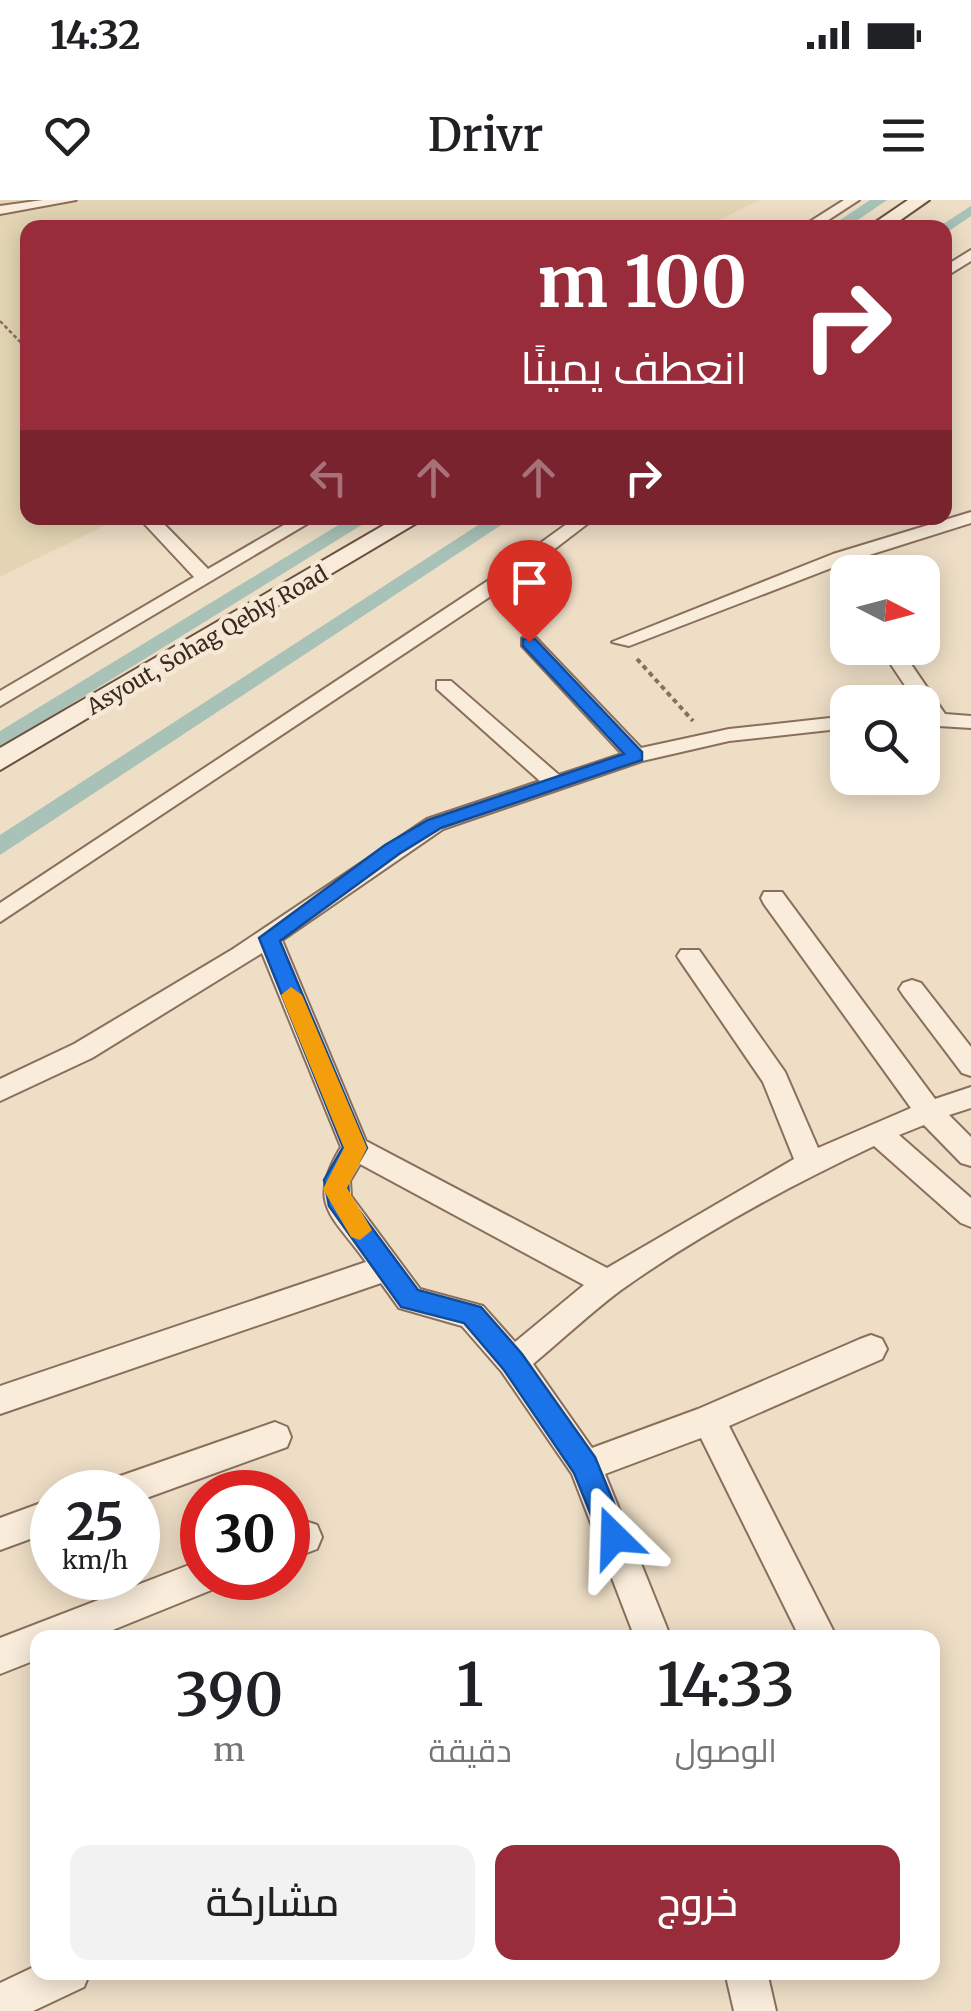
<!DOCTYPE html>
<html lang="ar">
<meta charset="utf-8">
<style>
:root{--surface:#fff;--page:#f2f2f2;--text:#202124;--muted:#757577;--accent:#982c3a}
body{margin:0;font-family:Merriweather,Cairo,serif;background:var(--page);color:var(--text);direction:rtl;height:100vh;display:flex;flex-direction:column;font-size:38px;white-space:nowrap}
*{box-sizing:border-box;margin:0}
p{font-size:32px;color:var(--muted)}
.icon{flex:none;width:55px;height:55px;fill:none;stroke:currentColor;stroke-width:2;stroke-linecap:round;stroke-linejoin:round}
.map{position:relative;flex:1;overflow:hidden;direction:ltr}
.drawer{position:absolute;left:30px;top:1430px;width:910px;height:350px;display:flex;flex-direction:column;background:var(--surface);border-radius:20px;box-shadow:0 5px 25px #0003;direction:rtl}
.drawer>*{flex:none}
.hud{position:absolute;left:20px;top:20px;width:932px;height:305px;border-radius:20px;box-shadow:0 5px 25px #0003;direction:rtl;background:#982c3a;color:#fff;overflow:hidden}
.needle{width:65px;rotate:96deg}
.fabs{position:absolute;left:830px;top:355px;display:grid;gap:20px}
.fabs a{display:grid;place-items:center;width:110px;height:110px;border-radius:20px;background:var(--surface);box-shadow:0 5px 25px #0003;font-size:50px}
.speed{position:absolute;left:30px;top:1270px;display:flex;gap:20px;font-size:50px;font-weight:700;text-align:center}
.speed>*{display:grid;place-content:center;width:130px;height:130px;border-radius:50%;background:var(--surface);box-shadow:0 5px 25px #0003;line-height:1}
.speed small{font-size:25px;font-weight:400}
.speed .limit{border:15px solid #d22;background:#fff;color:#111}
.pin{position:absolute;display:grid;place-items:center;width:85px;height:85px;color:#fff;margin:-102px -42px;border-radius:50% 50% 50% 0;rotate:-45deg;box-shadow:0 0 10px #0007}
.pin .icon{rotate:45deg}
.me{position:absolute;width:110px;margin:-55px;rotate:338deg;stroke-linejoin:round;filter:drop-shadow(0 0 8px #0008)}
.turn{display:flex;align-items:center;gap:35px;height:210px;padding:0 40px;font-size:45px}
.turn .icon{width:130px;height:130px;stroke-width:2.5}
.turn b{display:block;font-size:70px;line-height:85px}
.lanes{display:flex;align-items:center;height:95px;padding:0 40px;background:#0003;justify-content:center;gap:50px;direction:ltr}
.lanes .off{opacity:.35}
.eta{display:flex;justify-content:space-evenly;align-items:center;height:170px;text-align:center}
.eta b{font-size:60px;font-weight:600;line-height:70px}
.cta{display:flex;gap:20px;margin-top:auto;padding:20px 40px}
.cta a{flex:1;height:115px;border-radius:20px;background:var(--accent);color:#fff;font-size:40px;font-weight:600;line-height:115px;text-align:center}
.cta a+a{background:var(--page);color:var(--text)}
.status{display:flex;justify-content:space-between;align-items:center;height:70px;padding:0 50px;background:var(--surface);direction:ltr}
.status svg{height:28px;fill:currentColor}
header{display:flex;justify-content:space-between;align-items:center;height:130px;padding:0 40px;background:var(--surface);font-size:45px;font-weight:600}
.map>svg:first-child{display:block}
.farmland{fill:#e4d6b4}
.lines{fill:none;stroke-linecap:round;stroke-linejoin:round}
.canal{fill:#a8c2b7;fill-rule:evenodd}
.street-casing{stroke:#8a6f5c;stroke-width:4}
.secondary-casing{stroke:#6b503f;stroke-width:4}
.path-far1{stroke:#8a6f5c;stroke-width:2.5;stroke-dasharray:4 2.5;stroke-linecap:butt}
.path{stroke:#8a6f5c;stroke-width:4;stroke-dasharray:5 4;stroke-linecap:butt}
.street{fill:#f9ecda;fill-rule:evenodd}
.secondary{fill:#f9ecda;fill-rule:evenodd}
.route{fill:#1a73e8;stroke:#114b97;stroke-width:2.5}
.slow{fill:#f59e0b}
.labels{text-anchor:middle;stroke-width:9;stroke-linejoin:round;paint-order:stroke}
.far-street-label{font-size:22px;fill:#3a2920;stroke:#f5e9d6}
</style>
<div class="status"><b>14:32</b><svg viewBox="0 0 49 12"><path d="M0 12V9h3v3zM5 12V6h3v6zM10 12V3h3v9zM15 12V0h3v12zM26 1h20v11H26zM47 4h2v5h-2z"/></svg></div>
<header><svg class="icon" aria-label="menu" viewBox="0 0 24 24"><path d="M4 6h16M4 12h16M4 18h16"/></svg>Drivr<svg class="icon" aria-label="heart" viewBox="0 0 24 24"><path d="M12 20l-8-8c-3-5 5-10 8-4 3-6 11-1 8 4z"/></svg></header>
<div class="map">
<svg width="971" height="1811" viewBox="0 0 971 1811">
<rect width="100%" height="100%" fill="#eedec6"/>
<polygon class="farmland" points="0,0 759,0 704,28 28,28 28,318 120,318 0,377"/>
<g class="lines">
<g class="canal">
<polygon points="870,0 887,0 846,28 828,28"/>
<polygon points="971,6 971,16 949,31 937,28"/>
<polygon points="350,318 373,318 0,548 0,531"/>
<polygon points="489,318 512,318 0,655 0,635"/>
</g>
<g class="street-casing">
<g id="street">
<polygon points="43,0 76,0 0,14 0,6"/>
<polygon points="844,0 859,0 816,28 800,28"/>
<polygon points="971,50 971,61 945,77 945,66"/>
<polygon points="971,312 971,323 847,362 629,446 612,442 833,354"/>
<polygon points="139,318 158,318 208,369 296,318 317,318 0,506 0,491 194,377"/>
<polygon points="575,318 595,318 509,384 0,722 0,703 495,376"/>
<polygon points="868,318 887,318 878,323"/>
<path d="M529,436L536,438L641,548L729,529L848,516V528L729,541L642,561L443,629L282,740L366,941L607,1068L794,959L763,882L681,762L677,756L681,750H699L785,872L818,948L911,908L764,704L761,698L764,692H782L935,899L971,887V908L949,915L971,937V966L961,963L924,925L899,935L971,998V1027L961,1023L874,946C787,987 700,1034 621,1090C590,1113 562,1140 533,1164L592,1248L698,1209L860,1139L871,1135L882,1139L887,1149L882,1159L729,1226L837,1438H800L701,1238L605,1274L671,1438H635L572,1274L502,1172L462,1126L399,1108L381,1083L0,1214V1186L366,1062C332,1014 306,1005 341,947L262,753L92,858L0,901V879L74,844L233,749L427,619L540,581L437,489V481H451L559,575L622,554L522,446V438ZM360,964L584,1085L515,1142L483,1106L420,1089L351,996L350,981Z"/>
<polygon points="880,448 900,448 945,514 971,516 971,528 922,525 922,502 916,502"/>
<polygon points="912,780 921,783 971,847 971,876 962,873 903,795 899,789 903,783"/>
<polygon points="275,1222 287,1227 291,1237 287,1247 138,1301 138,1292 101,1292 106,1281"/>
<polygon points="52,1299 52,1331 0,1350 0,1318"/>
<polygon points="305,1321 317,1325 322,1337 317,1349 288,1360 288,1328"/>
<polygon points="202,1360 202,1378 219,1378 214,1389 93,1438 38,1438 38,1459 0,1474 0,1438"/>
<polygon points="38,1765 38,1772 90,1772 84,1787 33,1811 0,1811 0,1783"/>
<polygon points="725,1772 767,1772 776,1811 734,1811"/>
</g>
</g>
<g class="secondary-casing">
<g id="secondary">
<polygon points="908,0 929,0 889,28 867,28"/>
<polygon points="396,318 425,318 0,570 0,548"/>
</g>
</g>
<polyline class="path-far1" points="0,121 28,150"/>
<polyline class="path" points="637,459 693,521"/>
<use href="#street" class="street"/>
<use href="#secondary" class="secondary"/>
</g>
<polygon class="route" points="523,439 535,439 642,552 642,560 441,628 399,654 280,741 367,948 348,981 349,997 418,1090 481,1107 522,1154 595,1257 628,1337 624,1347 614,1350 604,1347 574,1273 504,1170 464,1123 401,1107 329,1006 324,980 343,947 259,738 385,645 428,620 624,554 523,446"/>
<polygon class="slow" points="291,787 302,795 367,948 347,988 372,1030 360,1040 351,1037 323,989 344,948 281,795"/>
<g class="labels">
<g class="far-street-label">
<text transform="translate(207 440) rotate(-30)" y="8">Asyout, Sohag Qebly Road</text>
</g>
</g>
</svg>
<div class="fabs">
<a><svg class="needle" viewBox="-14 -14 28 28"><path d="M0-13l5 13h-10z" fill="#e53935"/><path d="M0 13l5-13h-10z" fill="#757577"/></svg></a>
<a><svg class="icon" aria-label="search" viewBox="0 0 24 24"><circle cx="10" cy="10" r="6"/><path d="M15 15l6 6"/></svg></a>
</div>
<div class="speed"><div>25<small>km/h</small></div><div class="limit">30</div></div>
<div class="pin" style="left:529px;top:442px;background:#d93025"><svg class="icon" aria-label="arrive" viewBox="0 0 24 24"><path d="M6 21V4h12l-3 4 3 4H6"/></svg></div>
<svg class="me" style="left:614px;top:1337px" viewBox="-20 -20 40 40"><path d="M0-17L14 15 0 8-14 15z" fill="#1a73e8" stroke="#fff" stroke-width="4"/></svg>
<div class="hud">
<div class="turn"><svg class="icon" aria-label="right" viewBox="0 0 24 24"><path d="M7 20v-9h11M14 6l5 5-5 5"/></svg><div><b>100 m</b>انعطف يمينًا</div></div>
<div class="lanes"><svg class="icon off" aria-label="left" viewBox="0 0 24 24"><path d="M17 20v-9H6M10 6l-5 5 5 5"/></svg><svg class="icon off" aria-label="ahead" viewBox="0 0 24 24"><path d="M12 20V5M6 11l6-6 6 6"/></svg><svg class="icon off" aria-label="ahead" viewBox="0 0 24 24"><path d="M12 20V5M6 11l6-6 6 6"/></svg><svg class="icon" aria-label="right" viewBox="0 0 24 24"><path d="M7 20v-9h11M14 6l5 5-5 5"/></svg></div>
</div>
<section class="drawer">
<div class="eta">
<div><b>14:33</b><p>الوصول</p></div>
<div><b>1</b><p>دقيقة</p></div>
<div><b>390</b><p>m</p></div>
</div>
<div class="cta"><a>خروج</a><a>مشاركة</a></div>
</section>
</div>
